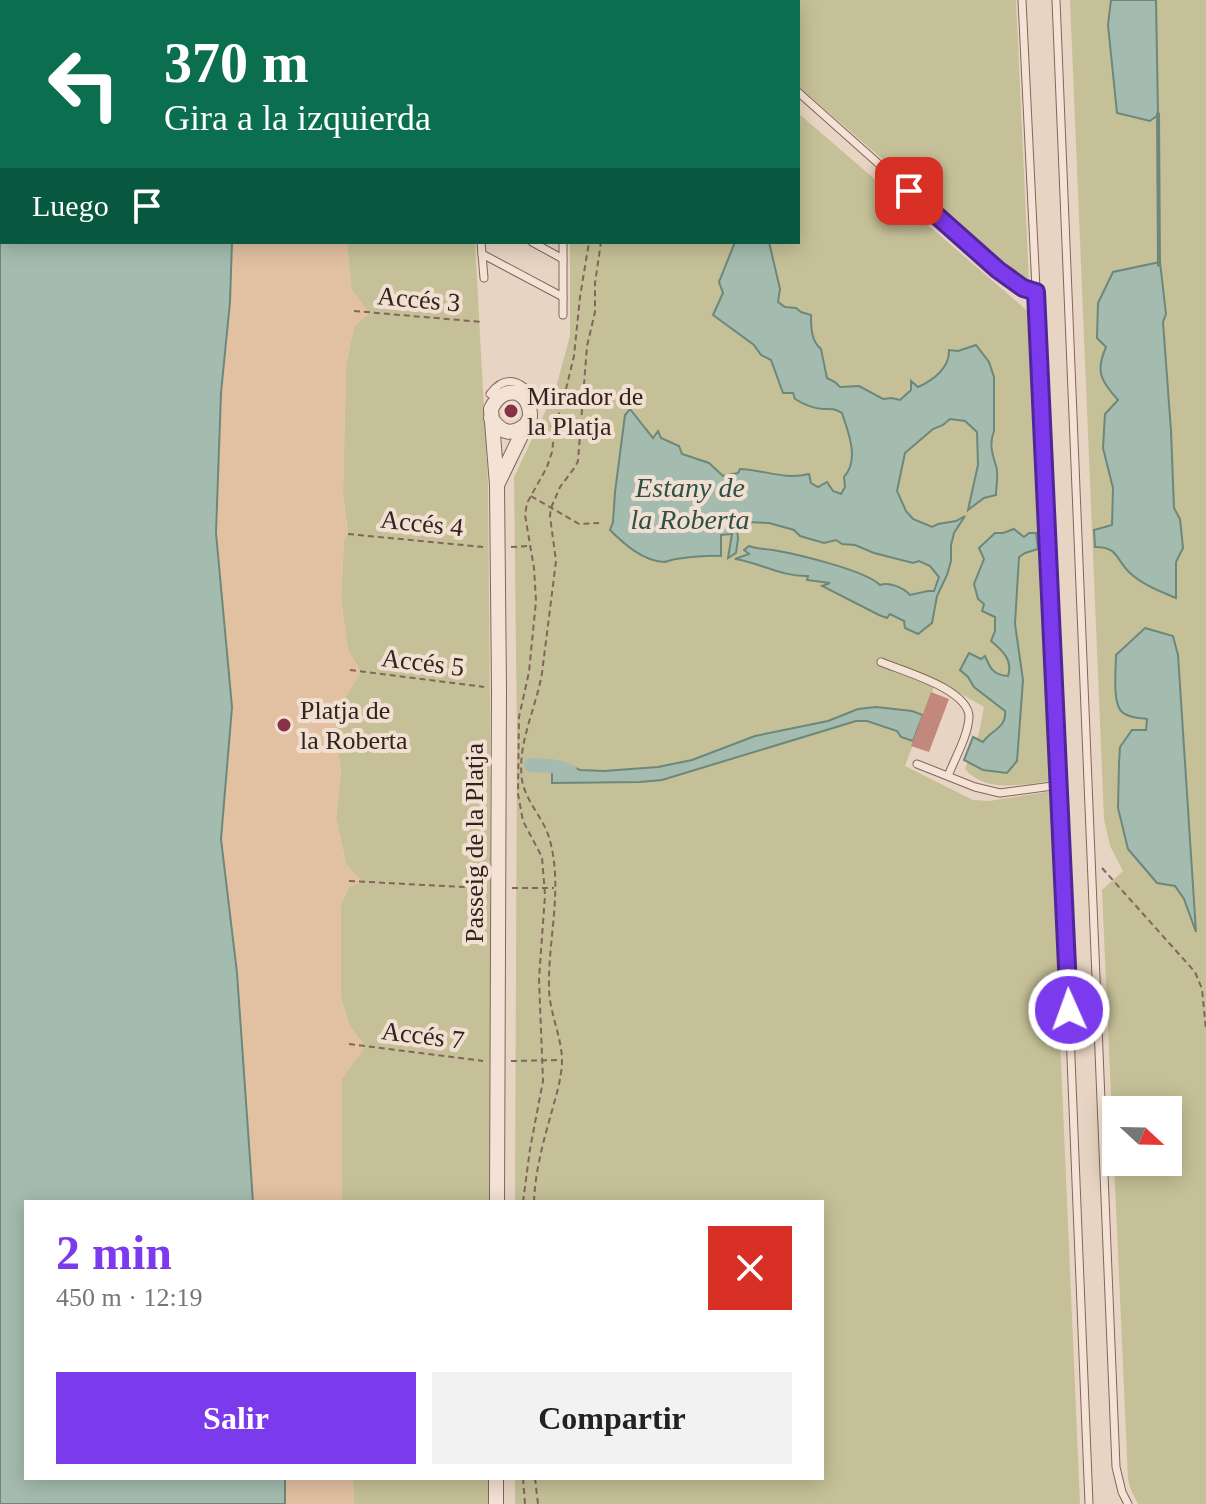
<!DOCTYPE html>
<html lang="es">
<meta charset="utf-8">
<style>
:root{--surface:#fff;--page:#f2f2f2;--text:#222;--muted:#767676;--accent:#7c3aed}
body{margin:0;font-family:"Times New Roman",serif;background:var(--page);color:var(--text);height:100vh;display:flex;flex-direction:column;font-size:30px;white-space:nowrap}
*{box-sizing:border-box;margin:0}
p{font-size:26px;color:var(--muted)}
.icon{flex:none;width:44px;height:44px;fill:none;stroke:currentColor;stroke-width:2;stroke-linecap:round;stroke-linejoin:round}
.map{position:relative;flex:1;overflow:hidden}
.details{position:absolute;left:24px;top:1200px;width:800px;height:280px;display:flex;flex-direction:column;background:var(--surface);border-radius:0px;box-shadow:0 4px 20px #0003}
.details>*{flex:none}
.banner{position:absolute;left:0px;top:0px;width:800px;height:244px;box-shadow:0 4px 20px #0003;background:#0b6e4f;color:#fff;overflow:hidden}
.needle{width:52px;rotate:112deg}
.controls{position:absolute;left:1102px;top:1096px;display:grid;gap:16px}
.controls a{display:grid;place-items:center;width:80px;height:80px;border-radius:0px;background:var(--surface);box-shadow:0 4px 20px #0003;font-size:40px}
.pin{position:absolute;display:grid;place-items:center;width:68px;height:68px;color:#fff;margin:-34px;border-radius:16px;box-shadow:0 4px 12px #0006}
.me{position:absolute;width:88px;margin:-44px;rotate:358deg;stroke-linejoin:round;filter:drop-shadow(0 0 6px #0008)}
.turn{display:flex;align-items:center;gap:28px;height:168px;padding:0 32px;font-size:36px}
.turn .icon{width:104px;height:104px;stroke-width:2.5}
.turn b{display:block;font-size:56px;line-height:68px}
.then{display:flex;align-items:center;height:76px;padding:0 32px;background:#0003;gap:16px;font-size:30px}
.round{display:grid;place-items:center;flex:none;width:84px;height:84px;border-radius:0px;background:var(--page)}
.head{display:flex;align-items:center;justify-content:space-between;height:136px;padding:0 32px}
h1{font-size:48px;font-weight:700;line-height:60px;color:var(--accent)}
.primary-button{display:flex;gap:16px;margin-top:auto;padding:16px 32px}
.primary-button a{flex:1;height:92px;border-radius:0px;background:var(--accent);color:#fff;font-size:32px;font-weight:700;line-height:92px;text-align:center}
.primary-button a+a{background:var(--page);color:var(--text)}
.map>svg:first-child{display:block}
.green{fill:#c5c097;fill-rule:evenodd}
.sand{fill:#e2c1a2}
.water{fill:#a4bcaf;stroke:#6c887b;stroke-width:2}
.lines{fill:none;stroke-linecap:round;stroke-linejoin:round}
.stream{stroke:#6c887b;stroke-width:4}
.canal{stroke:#a4bcaf;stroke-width:14}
.building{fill:#c3887c}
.service-casing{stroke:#80665b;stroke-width:9}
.minor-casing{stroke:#80665b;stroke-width:16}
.path{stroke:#80665b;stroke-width:2;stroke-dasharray:6 4;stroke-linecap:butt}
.service{stroke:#f4e3d4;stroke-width:7}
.minor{stroke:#f4e3d4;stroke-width:14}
.path-bridge{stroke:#80665b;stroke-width:2;stroke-dasharray:6 4;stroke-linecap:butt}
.route-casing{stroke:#51269a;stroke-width:20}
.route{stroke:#7c3aed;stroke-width:14}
.poi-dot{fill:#893247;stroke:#f1e0d1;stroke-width:3}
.labels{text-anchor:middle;stroke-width:8;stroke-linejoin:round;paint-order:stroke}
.street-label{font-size:26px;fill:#32231e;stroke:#f1e0d1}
.poi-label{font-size:26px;fill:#32231e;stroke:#f1e0d1;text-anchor:start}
.water-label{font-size:28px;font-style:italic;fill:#2e5046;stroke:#f1e0d1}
</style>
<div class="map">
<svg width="1206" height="1504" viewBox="0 0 1206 1504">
<rect width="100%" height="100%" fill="#e8d4c2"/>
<g class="green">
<polygon points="571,0 1016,0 1029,283 1023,281 798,86 798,2 571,2"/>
<path d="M1070,0H1206V1504H1138L1131,1490L1128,1479L1102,890L1123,871L1110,846L1104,819ZM1116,1110H1168V1162H1116Z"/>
<path d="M798,113L1031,314L1052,781C1023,784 987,794 965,769L979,733L984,707C951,687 918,671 881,659L879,664L934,687L905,766L973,800L989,801L1053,791L1060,1038L1080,1504H515V1478H822V1202H515L517,739L514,477L555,391L570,336V242H798Z"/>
<polygon points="347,242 475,242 488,484 490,713 490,1202 342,1202 342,1079 365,1046 350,1027 341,998 341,905 349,887 362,882 346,864 336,818 341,770 336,742 339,707 361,672 348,650 341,600 344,540 348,534 343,493 346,365 354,327"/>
<polygon points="353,1478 489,1478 489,1504 354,1504"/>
</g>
<g class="sand">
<polygon points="232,242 347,242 352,290 370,313 354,327 346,365 343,493 348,534 344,540 341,600 348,649 361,672 339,707 336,742 341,770 336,818 346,864 363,882 349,887 341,905 341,998 350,1027 365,1046 342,1079 342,1202 253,1202 237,973 221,839 232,707 216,533 221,393 230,302"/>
<polygon points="285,1478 353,1478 354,1504 285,1504"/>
</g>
<g class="water">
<polygon points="0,0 250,0 250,2 2,2 2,242 232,242 230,302 221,393 216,533 232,707 221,839 237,973 253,1202 26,1202 26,1478 285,1478 285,1504 0,1504"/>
<polygon points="1111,0 1156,0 1158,115 1150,121 1117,113 1108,25"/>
<path d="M735,242H769L780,289L778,302L785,307L796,308L801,312L811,315C811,327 811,341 821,349L827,378L835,382L840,387L859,386L883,399L892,398L900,400L911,390V381L918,387C934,380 950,367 949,350L958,351L976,345L989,362L994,377V431C989,444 992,453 996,466C999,474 996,486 996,495L984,498L968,510L978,465L977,432L965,421L950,419L943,425L933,429L905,453L897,491L906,511L913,519L932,527L938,524L956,521L965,516L954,533L951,545V561L947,575L937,596L932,623L918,634L905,628L904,621L890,614L887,618L879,615L822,586L830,583L807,580L808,576C782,577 761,563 735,559L749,554L744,550L749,546C757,549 765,549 773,550C796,554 865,570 880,585C889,582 903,587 910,595L928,591H934L939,577L930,566L919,561L913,563L874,553L855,545L842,544L836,540L824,543L800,536L794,530L769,523L747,522L737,528L738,539L736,553L728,558L732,534L721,535V556C707,555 691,557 676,559C675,559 665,562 664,562C643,561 624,544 610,530L613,522L615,492L625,415L630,409L653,438L658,431L661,438L679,446L682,454L709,463L723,476L738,473L740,469C766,470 783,480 809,474L811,483L818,487L827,482L833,491L841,494L845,487L844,477C860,459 848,432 842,413C833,408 831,409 822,409C812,408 803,404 795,399L793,393H783L771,360L761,355L754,345L713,315L723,293L719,282Z"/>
<path d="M1160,262L1166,314L1163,322L1171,431L1174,508L1180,519L1183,548L1176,562V598C1160,591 1143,585 1130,573C1115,559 1119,547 1095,547L1094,530L1112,525L1113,488L1103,448L1105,414L1118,400C1101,381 1095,372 1106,347L1097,338L1098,303L1113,272Z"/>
<path d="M1014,529L1024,537L1029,533H1036L1038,549L1025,553L1019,557L1015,624L1023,680L1017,761L1007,773L983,770L964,760L973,737L983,742C991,730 1007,728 1005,711L974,687L968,677L960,670L969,653L981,659L985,656C990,668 993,675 1008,676C1013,660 1003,651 991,641L995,631V617L982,611L984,604L978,599L974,584L984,559L979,548L995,533H1003Z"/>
<path d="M1145,628L1173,636L1178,655L1196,932L1184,899L1175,886L1157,883L1128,849L1118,808L1119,763L1120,747L1132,730H1146L1147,719C1139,718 1129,718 1122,712C1112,703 1116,669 1116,655Z"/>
<polygon points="876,707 912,711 923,715 913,741 901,737 897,731 867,721 856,721 662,780 640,782 552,783 552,766 566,764 580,770 604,771 658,767 692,760 755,736 828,721 858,709"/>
</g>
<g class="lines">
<polyline class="stream" points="1158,114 1159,265"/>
<polyline class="canal" points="531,765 552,766 570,771"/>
</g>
<polygon class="building" points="931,692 949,699 929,752 911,746"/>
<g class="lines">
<g class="service-casing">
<g id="service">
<polyline points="509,0 512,2"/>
<polyline points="1022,0 1060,785 1089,1504"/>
<polyline points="1056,0 1116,1467 1122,1492 1128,1504"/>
<polyline points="478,2 479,0"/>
<polyline points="798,92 998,270 1023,288 1036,292"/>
<polyline points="481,242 484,278"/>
<polyline points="532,242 563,259"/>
<polyline points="482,254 563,297"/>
<polyline points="563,315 563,242"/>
<path d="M490,394C507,371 526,383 537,404"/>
<path d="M881,662C902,671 969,689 969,717C968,736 955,758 948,776"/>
<polyline points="917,764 975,787 1000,793 1060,785"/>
</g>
</g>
<g class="minor-casing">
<g id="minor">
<path d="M491,418C502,434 512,436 527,424"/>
<path d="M497,485L530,417C531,389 503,383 491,409L497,485L499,689L497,1202"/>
<polyline points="496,1504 496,1478"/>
</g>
</g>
<g class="path">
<polyline points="561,0 562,2"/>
<polyline points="354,311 482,322"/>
<polyline points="541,423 554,427"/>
<polyline points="348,534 483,547"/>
<polyline points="511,547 529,546"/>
<polyline points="350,670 484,687"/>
<polyline points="1102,868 1195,972 1202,989 1206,1030"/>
<polyline points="349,881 483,888"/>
<polyline points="512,888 554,888"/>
<polyline points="349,1044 483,1061"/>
<polyline points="511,1061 560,1060"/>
<polyline points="523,1202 530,1149 543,1081 539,979 545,895 542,857 523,821 518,794 519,717 529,672 536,601 534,568 525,515 527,503 547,467 552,452 555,427 566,389 574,356 580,297 589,242"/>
<path d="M534,1202C535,1174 542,1146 550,1118C555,1099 562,1079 562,1059C561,1034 549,1012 549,987C548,939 563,889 550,841C545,819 526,803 522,780C517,743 536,709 542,673L556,561L550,516L551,508L560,487L575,467L578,461L587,346L595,312V283L601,242"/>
<polyline points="523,1478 525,1504"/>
<polyline points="535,1478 538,1504"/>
</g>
<use href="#service" class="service"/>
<use href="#minor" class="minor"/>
<polyline class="path-bridge" points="531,496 579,524 599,523"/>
</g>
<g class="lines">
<g class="route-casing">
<polyline id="route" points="909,191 998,270 1023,288 1036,292 1069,1010"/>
</g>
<use href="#route" class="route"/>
</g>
<g class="poi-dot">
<circle cx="511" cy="411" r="8"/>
<circle cx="284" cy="725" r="8"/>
</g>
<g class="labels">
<g class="street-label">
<text transform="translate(419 299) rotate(5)" y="9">Accés 3</text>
<text transform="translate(422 523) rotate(6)" y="9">Accés 4</text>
<text transform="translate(423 662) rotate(7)" y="9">Accés 5</text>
<text transform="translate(474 843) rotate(-90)" y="9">Passeig de la Platja</text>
<text transform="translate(423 1035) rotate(7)" y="9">Accés 7</text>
</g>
<g class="poi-label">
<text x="527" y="405">Mirador de<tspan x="527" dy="30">la Platja</tspan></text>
<text x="300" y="719">Platja de<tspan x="300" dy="30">la Roberta</tspan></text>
</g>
<g class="water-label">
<text x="690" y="497">Estany de<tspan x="690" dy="32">la Roberta</tspan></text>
</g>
</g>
</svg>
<div class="controls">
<a><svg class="needle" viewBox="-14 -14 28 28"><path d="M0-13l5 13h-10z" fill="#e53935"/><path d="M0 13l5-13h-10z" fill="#767676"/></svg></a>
</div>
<div class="pin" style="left:909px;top:191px;background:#d93025"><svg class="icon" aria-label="arrive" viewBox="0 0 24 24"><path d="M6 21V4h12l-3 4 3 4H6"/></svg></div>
<svg class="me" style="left:1069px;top:1010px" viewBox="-20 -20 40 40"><circle r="17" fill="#7c3aed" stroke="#fff" stroke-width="3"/><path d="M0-11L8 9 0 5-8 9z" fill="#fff"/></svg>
<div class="banner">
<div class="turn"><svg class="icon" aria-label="left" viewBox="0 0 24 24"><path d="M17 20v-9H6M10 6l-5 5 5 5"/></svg><div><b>370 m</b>Gira a la izquierda</div></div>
<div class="then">Luego<svg class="icon" aria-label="arrive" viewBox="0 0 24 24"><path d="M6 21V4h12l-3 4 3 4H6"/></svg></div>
</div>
<section class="details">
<div class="head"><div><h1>2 min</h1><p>450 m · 12:19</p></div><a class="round" style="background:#d93025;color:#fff"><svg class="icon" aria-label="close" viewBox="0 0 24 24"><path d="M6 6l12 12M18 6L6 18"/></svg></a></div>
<div class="primary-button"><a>Salir</a><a>Compartir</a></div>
</section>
</div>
